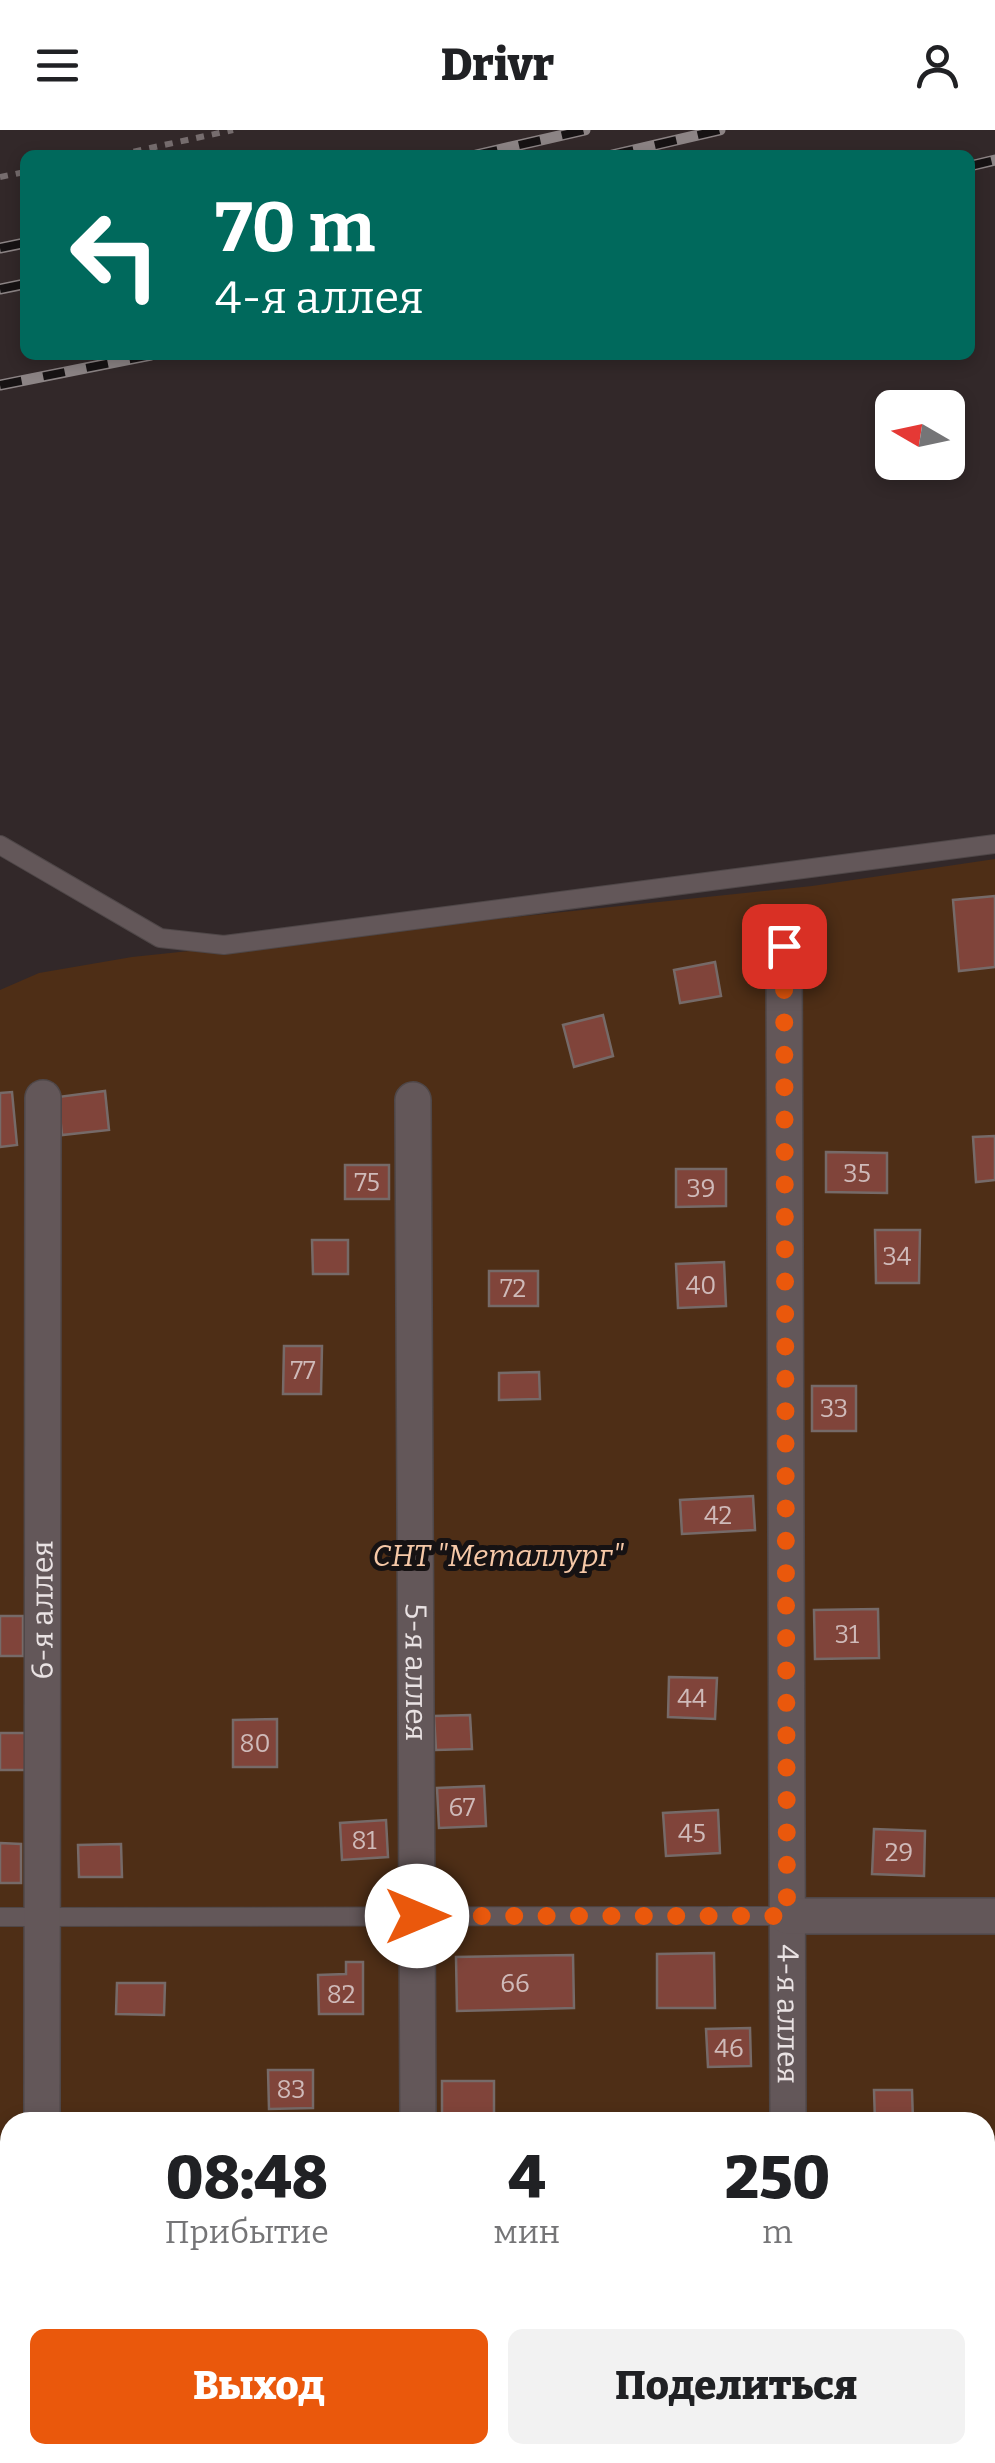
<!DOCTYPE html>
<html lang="ru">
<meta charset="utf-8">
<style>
:root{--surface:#fff;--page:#f2f2f2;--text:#202124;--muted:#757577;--accent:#ea580c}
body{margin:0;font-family:Bitter,serif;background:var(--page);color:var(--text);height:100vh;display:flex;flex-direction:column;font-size:38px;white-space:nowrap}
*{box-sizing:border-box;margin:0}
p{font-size:32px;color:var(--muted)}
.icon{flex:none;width:55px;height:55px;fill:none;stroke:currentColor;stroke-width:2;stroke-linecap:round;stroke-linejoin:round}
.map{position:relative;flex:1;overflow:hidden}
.sheet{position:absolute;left:0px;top:1982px;width:995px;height:352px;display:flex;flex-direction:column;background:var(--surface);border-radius:30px 30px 0 0;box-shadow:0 5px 15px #0003}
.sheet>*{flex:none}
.hud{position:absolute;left:20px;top:20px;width:955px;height:210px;border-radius:15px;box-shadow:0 5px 15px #0003;background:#00695c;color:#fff;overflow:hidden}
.needle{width:65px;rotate:279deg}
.controls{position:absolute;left:875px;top:260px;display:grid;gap:20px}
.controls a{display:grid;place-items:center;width:90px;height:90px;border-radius:15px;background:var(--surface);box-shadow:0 5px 15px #0003;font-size:50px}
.pin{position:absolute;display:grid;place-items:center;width:85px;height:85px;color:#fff;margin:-42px;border-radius:20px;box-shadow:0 5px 15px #0006}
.me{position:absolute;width:110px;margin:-55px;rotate:90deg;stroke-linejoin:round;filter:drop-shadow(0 0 8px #0008)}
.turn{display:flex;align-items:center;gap:35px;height:210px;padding:0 30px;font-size:45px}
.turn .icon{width:130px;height:130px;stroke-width:2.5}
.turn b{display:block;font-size:70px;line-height:85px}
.eta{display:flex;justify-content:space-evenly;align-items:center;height:170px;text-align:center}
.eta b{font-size:60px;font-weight:800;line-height:70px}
.action{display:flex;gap:20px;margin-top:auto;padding:20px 30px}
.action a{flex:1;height:115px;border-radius:15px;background:var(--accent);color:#fff;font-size:40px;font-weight:800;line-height:115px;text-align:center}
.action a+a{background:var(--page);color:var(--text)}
header{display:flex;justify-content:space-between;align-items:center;height:130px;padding:0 30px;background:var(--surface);font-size:45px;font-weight:800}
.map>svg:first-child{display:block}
.green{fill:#4e2e16;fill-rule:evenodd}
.building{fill:#80443a;stroke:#766a68;stroke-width:2.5}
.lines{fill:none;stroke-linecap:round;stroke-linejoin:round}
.lane-casing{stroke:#4f4748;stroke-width:20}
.street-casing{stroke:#4f4748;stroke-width:38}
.path{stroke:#766d6e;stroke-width:6;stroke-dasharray:8 8;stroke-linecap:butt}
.lane{stroke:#635759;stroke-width:18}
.street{stroke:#635759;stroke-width:35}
.rail-casing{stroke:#8c8485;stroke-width:11}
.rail{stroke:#161213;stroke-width:8;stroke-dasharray:22;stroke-linecap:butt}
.route{stroke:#ea580c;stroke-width:18;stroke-dasharray:0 32.4}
.labels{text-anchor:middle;stroke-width:10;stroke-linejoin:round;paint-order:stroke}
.number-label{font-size:25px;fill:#cfbab9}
.park-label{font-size:30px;font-style:italic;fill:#f6c8a7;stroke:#161213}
.street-label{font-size:30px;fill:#e9e2e3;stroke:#161213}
</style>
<header><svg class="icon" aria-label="menu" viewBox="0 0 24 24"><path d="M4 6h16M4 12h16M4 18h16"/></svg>Drivr<svg class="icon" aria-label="person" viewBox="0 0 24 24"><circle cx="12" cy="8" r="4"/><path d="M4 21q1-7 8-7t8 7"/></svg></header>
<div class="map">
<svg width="995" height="2333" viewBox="0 0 995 2333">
<rect width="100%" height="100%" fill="#322829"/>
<path class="green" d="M995,729V2333H0V860L39,843L132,827L812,756ZM10,1992H985V2325H10Z"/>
<g class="building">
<polygon points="995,766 995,837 959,841 953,770"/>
<polygon points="715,832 721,866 680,873 674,840"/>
<polygon points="603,885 613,926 574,937 563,895"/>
<polygon points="105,961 109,1000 62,1005 58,967"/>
<polygon points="12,962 17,1015 0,1017 0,963"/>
<polygon points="995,1006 995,1050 976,1052 973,1007"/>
<polygon points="826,1022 887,1023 887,1063 826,1062"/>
<rect x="345" y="1035" width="44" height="34"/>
<polygon points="676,1039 726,1039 726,1076 676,1077"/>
<polygon points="875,1100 920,1100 919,1153 876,1153"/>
<polygon points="312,1110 348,1110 348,1144 313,1144"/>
<polygon points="724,1132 726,1176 678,1178 676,1134"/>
<rect x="489" y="1141" width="49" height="35"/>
<polygon points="284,1216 322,1216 321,1264 283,1264"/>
<polygon points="539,1242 540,1269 499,1270 499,1243"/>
<rect x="812" y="1256" width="44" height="45"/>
<polygon points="753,1366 755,1400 682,1404 680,1370"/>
<polygon points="878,1479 879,1528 815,1529 814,1480"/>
<rect x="0" y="1486" width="23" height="40"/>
<polygon points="669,1547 717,1548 715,1589 668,1587"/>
<polygon points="470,1585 472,1619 436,1620 434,1586"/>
<polygon points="277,1589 277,1637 233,1637 233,1590"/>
<rect x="0" y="1603" width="26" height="37"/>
<polygon points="484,1656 486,1696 439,1698 437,1658"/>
<polygon points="718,1680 720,1723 666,1726 663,1683"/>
<polygon points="386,1690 388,1727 342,1730 340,1693"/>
<polygon points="874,1699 925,1701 924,1746 872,1744"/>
<polygon points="0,1713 21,1714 21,1753 0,1753"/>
<polygon points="121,1714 122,1747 79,1747 78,1715"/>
<polygon points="714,1823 715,1878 657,1878 657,1824"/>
<polygon points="573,1825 574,1878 457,1881 456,1827"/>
<polygon points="346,1832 363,1832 363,1884 319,1884 318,1845 346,1844"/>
<polygon points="117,1853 165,1853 164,1885 116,1884"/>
<polygon points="750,1898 751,1936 708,1937 706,1899"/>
<polygon points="268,1940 313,1940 313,1978 269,1979"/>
<rect x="442" y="1951" width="52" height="41"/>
<polygon points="874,1960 912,1960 913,1992 875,1992"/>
<polygon points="817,2325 875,2325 875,2328 817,2329"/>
</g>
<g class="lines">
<g class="lane-casing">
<g id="lane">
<polyline points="0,715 160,808 224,815 995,714"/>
<polyline points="0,1787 787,1786"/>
</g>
</g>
<g class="street-casing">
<g id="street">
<path id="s1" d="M784,816L788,1992"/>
<path id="s2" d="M413,970L418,1992"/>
<polyline points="787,1786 995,1786"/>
<path id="s3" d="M42,1992L43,968"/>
<polyline points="419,2325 419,2333"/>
<polyline points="790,2325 790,2333"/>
<polyline points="41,2333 41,2325"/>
</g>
</g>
<g class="path">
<polyline points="118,25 233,0"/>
<polyline points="0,47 25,42"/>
</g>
<use href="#lane" class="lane"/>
<use href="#street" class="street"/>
<g class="rail-casing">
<g id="rail">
<polyline points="476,25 585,0"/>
<polyline points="612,25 720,0"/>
<polyline points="970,36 995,30"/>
<polyline points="0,118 25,113"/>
<polyline points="0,159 25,154"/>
<polyline points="0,255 151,225"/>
</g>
</g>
<use href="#rail" class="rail"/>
</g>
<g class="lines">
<polyline class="route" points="417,1786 787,1786 784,816"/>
</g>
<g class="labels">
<g class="number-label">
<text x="857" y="1052">35</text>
<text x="367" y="1061">75</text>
<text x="701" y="1067">39</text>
<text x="897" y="1135">34</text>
<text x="701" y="1164">40</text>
<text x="513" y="1167">72</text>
<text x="303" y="1249">77</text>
<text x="834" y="1287">33</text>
<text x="718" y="1394">42</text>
<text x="847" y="1513">31</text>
<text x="692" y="1577">44</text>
<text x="255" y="1622">80</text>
<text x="462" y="1686">67</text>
<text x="692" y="1712">45</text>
<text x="364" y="1719">81</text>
<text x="899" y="1731">29</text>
<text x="515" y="1862">66</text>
<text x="341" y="1873">82</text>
<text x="729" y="1927">46</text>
<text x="291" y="1968">83</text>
</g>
<g class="park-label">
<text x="498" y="1436">СНТ "Металлург"</text>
</g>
<g class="street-label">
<text dy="10" stroke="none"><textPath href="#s3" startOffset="512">6-я аллея</textPath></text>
<text dy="10" stroke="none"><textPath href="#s2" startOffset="572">5-я аллея</textPath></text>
<text dy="10" stroke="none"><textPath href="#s1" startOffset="1068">4-я аллея</textPath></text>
</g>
</g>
</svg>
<div class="controls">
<a><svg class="needle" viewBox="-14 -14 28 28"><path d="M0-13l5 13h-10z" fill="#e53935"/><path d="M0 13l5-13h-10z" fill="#757577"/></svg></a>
</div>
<div class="pin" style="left:784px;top:816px;background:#d93025"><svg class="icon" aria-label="arrive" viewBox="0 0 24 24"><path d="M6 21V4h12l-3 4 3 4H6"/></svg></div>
<svg class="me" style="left:417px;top:1786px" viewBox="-20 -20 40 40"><circle r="19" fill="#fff"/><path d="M0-13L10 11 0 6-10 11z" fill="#ea580c"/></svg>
<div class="hud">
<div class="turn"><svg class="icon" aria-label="left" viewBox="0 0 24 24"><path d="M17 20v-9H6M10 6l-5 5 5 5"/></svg><div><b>70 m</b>4-я аллея</div></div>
</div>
<section class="sheet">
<div class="eta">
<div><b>08:48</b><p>Прибытие</p></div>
<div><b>4</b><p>мин</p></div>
<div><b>250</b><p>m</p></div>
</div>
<div class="action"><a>Выход</a><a>Поделиться</a></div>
</section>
</div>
